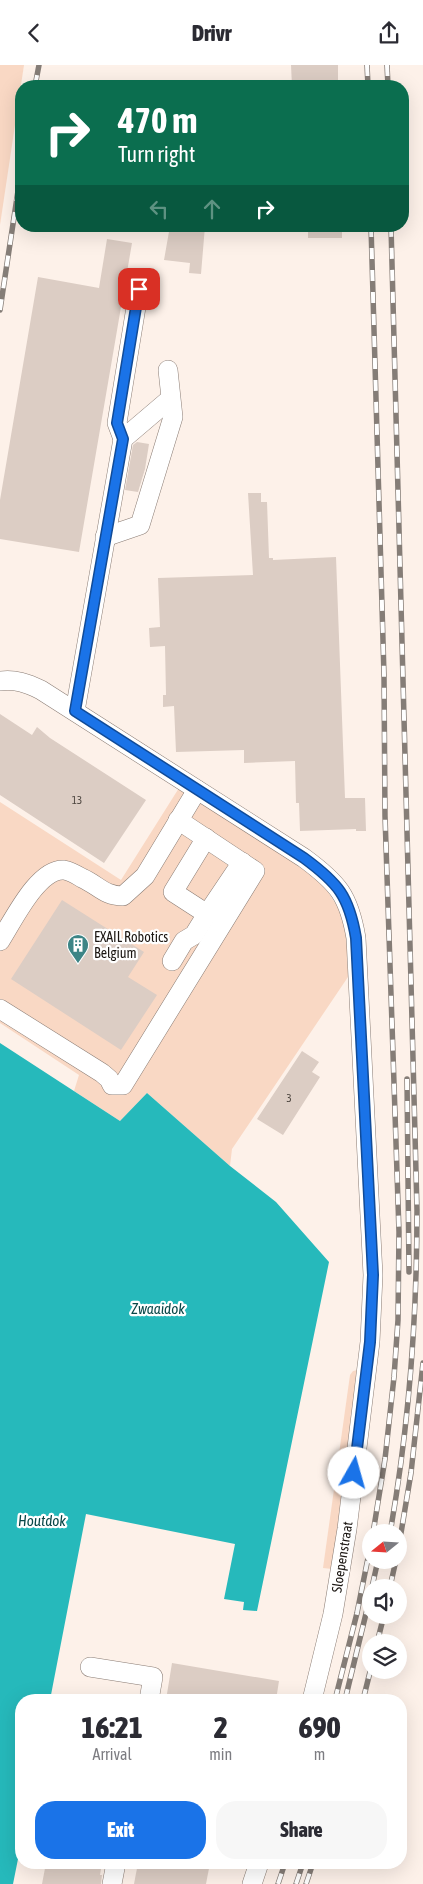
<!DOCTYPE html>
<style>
:root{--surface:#fff;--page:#f7f7f7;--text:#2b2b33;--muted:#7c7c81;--accent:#1a73e8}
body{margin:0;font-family:"Asap Condensed",sans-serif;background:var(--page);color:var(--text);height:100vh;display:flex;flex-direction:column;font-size:19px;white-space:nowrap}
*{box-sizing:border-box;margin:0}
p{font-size:16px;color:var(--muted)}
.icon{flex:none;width:28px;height:28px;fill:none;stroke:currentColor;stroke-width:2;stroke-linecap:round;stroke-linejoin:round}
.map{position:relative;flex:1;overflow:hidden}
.panel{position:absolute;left:15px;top:1629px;width:392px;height:175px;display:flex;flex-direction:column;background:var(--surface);border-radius:20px;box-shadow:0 5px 20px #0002}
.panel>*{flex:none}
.hud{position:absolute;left:15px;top:15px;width:394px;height:152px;border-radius:20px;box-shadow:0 5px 20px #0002;background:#0b6e4f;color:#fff;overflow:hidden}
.needle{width:32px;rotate:252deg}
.buttons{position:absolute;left:362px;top:1459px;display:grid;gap:10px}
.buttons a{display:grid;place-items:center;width:45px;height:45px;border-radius:50%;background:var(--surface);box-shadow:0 5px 20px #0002;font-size:25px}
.pin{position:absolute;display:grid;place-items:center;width:42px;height:42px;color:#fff;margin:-21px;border-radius:10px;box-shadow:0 2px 8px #0006}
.me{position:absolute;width:55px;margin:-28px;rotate:7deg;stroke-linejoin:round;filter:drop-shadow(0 0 4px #0008)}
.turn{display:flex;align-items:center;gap:18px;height:105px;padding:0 20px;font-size:22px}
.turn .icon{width:65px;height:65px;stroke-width:2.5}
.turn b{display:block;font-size:35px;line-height:42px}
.lanes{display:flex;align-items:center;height:48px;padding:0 20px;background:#0003;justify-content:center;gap:25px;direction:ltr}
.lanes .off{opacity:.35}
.eta{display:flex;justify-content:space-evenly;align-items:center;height:85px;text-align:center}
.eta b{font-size:30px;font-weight:800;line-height:35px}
.primary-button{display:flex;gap:10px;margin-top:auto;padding:10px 20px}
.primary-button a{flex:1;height:58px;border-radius:20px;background:var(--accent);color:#fff;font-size:20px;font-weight:800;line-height:58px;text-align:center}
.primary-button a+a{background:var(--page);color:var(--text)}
header{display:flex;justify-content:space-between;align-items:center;height:65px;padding:0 20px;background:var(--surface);font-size:22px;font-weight:800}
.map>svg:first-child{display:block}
.green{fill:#f9d8c4}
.water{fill:#26b9bb}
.building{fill:#dccdc4}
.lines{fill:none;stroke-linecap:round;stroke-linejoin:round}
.minor-casing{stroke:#8a7c74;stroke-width:20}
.minor{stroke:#fff;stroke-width:19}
.rail-casing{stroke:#857d77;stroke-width:5.5}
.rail{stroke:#fff;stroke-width:4;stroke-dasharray:11;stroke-linecap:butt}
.route-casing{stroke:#114b97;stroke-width:12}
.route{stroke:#1a73e8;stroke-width:9}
.labels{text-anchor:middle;stroke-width:4.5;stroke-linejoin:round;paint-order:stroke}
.number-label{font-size:11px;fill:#4b443e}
.poi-label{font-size:14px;fill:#1b1612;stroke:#fff;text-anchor:start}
.street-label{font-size:14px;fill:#1b1612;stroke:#fff}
.water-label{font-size:15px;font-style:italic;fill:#094748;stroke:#fff}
</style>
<header><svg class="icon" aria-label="back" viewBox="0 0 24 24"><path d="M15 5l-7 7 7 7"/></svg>Drivr<svg class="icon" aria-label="share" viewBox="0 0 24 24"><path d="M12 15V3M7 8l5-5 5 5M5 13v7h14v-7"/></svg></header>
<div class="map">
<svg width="423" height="1819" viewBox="0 0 423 1819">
<rect width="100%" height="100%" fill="#fdf1e9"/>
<g class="green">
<polygon points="0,0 24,0 0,160"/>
<polygon points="179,723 312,810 328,827 341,847 347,870 348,912 232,1084 230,1101 147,1028 120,1056 74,1026 79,1010 0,958 0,737 121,815"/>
<polygon points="358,1305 332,1504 323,1503 350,1310 353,1306"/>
</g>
<polygon class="water" points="0,978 120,1056 147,1028 230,1101 276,1137 329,1197 257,1546 243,1545 244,1537 224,1534 235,1479 86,1449 50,1635 21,1635 21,1779 13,1819 0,1819"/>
<g class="building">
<polygon points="291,0 338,0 338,21 292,21"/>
<polygon points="170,161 205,161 201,209 189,208 190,198 164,195"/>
<rect x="308" y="161" width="34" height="12"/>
<polygon points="107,174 132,178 79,487 0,474 0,435 38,212 99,223"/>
<polygon points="137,377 149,379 145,404 138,427 125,425 133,380"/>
<polygon points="248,428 261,428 261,437 267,437 269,493 273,493 273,495 336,492 345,733 365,733 366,766 356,766 356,764 300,766 299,738 296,738 295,696 244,698 244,685 176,687 174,641 163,642 163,630 166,630 165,581 150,582 149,563 160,562 158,513 253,510"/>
<polygon points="0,649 32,670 37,662 50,673 146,735 104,798 0,730"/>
<polygon points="62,835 144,887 128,912 157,930 121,985 11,914"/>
<polygon points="302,986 319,997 312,1007 320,1012 283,1070 257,1054"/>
<polygon points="172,1598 279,1616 276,1635 166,1635"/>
<polygon points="46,1798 99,1798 98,1803 101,1804 100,1810 102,1810 101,1819 42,1819"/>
<polygon points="138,1798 210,1798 206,1819 134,1819"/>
</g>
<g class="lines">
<g class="minor-casing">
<g id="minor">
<polyline points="123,374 117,358 139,224"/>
<polyline points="105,472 140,460 173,352 168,305"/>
<path d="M0,616C15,614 27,618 41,625L304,793C338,818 349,831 356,873L373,1210L370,1277L347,1464L333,1549L312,1635"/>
<polyline points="75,646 123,374 170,334"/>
<polyline points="206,773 173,827 207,849 242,797"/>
<path d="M0,876C13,856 38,803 64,805C70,806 77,810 82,813C98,820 104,831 123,831L145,811L197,725"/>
<polyline points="172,896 184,876 194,870 207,849"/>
<polyline points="0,944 102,1008 109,1014 112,1020 123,1020 255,806 178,755"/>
<polyline points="90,1602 153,1612 149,1635"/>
<polyline points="112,1819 116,1798"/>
<polyline points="252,1819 259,1798"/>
</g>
</g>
<use href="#minor" class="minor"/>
<g class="rail-casing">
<g id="rail">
<polyline points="367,0 368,21"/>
<polyline points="387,0 388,21"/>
<polyline points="35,21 39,0"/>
<polyline points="371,161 384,610 385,751 399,1167 398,1255 394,1312 385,1394 373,1468"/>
<polyline points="0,245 21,106"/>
<polyline points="407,1014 409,1207"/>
<path d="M390,1468C409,1361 417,1253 417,1145L391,161"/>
<polyline points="399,1480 411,1408 423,1298"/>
<polyline points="372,1522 378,1495"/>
<polyline points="390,1522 396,1495"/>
<polyline points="377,1578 384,1550"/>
<polyline points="335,1635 357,1548 371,1478"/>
<polyline points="345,1635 371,1528"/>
<polyline points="363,1635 371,1603"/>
<polyline points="278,1819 285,1798"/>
<polyline points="296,1819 303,1798"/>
<polyline points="306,1819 313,1798"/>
</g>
</g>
<use href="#rail" class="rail"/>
</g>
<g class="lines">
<g class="route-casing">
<path id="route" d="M139,224L117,358L123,374L75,646L304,793C338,818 349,831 356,873L373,1210L370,1277L354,1408"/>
</g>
<use href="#route" class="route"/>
</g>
<defs>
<g id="building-pin" transform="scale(1.125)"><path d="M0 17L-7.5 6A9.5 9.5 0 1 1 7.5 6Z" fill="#3d8586" stroke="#fff"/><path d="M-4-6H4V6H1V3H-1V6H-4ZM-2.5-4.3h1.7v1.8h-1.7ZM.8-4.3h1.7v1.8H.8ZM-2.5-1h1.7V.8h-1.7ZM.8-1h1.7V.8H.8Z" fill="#fff"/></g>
</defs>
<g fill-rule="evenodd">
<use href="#building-pin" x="78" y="880"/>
</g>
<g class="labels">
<g class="number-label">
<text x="77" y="739">13</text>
<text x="289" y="1037">3</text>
</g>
<g class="poi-label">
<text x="94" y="877">EXAIL Robotics<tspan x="94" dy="16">Belgium</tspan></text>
</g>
<g class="street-label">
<text transform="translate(342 1492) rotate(-81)" y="5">Sloepenstraat</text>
</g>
<g class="water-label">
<text x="158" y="1249">Zwaaidok</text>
<text x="42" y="1461">Houtdok</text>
</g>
</g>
</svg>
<div class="buttons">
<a><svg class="needle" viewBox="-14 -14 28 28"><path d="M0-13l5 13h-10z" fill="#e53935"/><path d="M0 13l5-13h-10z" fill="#7c7c81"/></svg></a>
<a><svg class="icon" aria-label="sound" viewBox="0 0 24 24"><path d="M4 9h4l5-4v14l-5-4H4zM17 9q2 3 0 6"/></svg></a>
<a><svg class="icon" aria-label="layers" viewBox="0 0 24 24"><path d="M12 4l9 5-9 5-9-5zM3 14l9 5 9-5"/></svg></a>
</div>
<div class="pin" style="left:139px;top:224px;background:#d93025"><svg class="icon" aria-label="arrive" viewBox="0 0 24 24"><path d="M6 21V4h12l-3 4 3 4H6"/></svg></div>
<svg class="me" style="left:354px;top:1408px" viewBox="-20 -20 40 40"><circle r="19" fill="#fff"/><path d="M0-13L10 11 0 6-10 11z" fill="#1a73e8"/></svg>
<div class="hud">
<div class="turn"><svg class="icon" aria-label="right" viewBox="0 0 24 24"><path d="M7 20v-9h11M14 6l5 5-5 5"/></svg><div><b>470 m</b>Turn right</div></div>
<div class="lanes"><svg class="icon off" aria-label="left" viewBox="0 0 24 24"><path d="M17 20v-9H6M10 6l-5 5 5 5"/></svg><svg class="icon off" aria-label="ahead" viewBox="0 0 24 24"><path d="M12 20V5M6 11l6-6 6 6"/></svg><svg class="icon" aria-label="right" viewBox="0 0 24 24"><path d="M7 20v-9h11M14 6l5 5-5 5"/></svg></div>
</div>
<section class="panel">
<div class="eta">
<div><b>16:21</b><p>Arrival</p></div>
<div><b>2</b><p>min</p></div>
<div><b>690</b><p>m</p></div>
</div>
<div class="primary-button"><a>Exit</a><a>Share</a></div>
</section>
</div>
